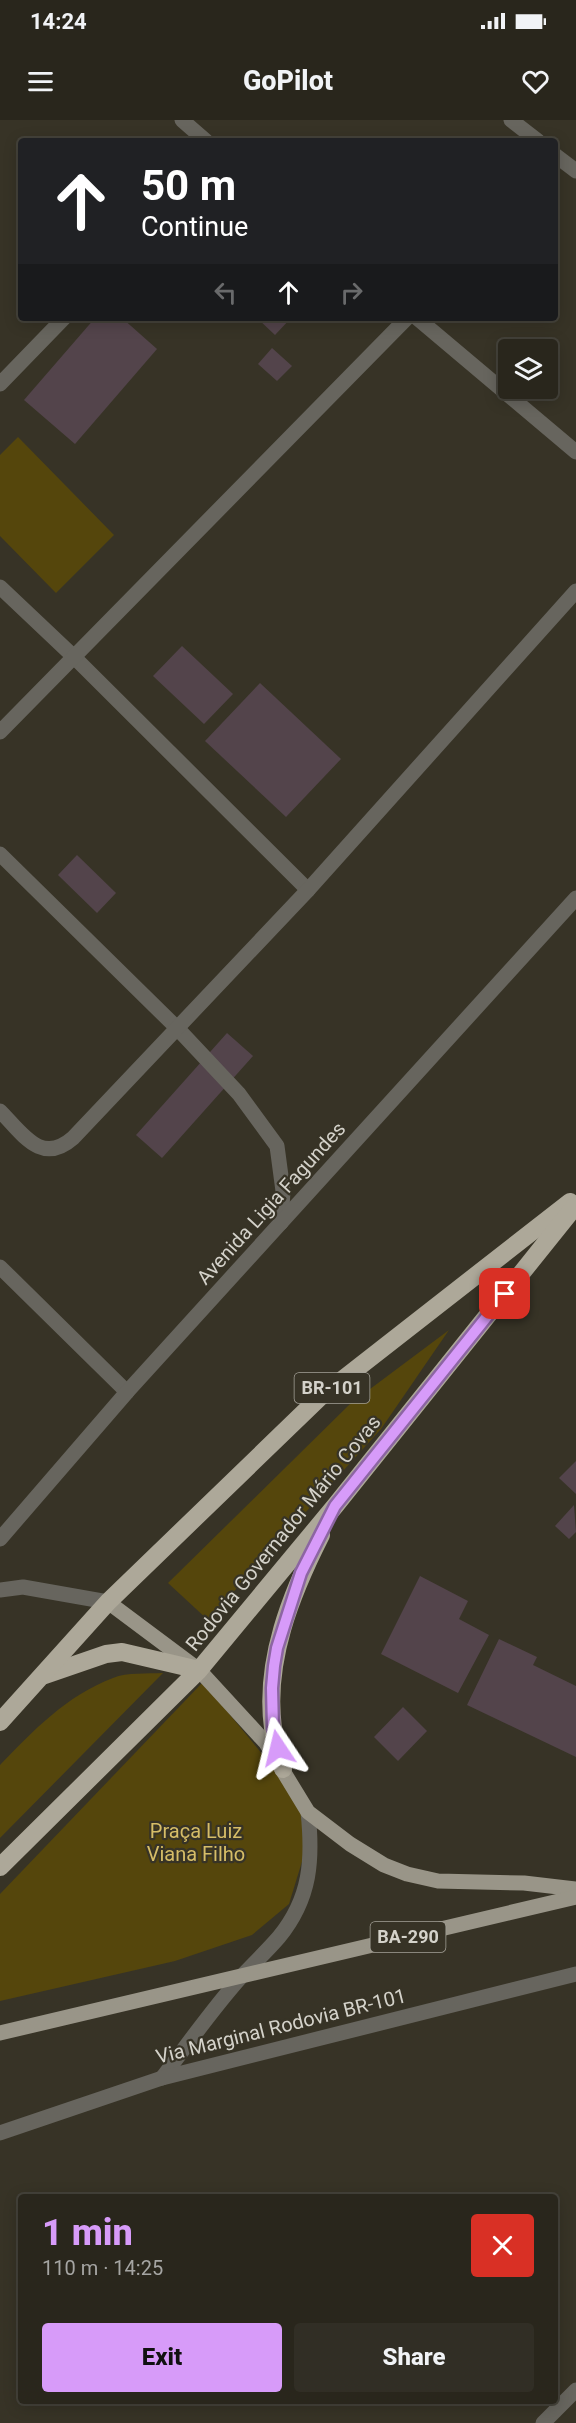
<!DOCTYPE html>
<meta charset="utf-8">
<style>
:root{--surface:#29261c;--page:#312e25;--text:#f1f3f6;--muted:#a5a5a3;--line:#45433b;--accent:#d79bf9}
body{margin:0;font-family:Roboto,sans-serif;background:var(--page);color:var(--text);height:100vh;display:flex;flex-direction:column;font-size:22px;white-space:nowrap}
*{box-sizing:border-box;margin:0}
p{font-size:20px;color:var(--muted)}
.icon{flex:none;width:33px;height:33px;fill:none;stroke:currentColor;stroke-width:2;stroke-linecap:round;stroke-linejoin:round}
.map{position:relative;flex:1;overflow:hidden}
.details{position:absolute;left:18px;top:2074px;width:540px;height:210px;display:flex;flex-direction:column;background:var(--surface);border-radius:6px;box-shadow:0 3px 15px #0003,0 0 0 2px var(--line)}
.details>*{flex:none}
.guide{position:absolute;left:18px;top:18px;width:540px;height:183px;border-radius:6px;box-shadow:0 3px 15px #0003,0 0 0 2px var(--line);background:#202124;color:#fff;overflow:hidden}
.controls{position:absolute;left:498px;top:219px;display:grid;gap:12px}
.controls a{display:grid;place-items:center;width:60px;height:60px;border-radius:6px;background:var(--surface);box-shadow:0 3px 15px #0003,0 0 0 2px var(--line);font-size:30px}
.pin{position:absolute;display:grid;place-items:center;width:51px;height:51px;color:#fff;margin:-26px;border-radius:12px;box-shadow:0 3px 9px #0006}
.me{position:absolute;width:66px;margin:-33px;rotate:350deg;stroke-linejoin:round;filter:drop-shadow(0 0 4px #0008)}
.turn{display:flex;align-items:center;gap:21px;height:126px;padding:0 24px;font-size:27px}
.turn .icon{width:78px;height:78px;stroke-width:2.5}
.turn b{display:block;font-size:42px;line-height:51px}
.lanes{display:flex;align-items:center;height:57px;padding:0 24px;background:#0003;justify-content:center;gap:30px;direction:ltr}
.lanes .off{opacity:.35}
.round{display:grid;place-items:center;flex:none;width:63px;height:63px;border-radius:6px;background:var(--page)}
.head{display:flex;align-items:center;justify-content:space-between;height:102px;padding:0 24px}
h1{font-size:36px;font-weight:800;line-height:45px;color:var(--accent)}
.action{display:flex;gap:12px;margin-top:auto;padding:12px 24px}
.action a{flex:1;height:69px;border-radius:6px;background:var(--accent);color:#111;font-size:24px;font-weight:800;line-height:69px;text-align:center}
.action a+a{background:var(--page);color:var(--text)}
.status{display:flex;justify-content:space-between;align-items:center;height:42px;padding:0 30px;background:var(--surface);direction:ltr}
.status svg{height:16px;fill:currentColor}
header{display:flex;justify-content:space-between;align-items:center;height:78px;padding:0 24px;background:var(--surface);font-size:27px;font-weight:800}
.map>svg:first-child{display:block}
.green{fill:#55460c}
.building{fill:#53444b}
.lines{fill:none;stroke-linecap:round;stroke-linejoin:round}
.minor{stroke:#67655e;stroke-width:15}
.major{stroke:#999588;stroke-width:15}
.highway{stroke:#ada899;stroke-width:18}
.route-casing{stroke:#8c65a2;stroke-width:15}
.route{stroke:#d79bf9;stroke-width:10}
.labels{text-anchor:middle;stroke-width:4.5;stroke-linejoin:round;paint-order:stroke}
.shield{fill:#373326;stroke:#a5a299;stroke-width:1.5}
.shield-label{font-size:18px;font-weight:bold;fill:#d4d2ca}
.street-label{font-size:20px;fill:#d4d2ca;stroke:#373326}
.park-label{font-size:20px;fill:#d6bd67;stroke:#373326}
</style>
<div class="status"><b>14:24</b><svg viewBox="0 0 49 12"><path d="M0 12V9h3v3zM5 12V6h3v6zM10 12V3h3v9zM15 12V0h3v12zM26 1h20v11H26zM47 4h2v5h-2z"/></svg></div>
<header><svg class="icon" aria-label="menu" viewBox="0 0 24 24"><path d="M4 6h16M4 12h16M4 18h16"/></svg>GoPilot<svg class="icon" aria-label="heart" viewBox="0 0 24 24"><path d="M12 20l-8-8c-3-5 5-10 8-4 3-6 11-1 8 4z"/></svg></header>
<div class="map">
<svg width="576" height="2303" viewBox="0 0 576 2303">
<rect width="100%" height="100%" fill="#373326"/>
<g class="green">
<polygon points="18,317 114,415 56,473 0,416 0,335"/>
<polygon points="449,1210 381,1309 208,1500 168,1463 350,1284"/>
<path d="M163,1553L0,1718V1645C34,1610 66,1576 113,1558C127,1552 148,1554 163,1553Z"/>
<polygon points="203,1562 281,1657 302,1695 304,1735 289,1784 252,1815 175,1841 0,1881 0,1774"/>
</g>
<g class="building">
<polygon points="95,198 122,198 157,229 75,324 24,280"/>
<polygon points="257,198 291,198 275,215"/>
<polygon points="272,228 292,246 277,261 258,244"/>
<polygon points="182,526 233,574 204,604 153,556"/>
<polygon points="260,563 341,639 286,697 205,621"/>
<polygon points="77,735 116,773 97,793 58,755"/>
<polygon points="227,913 253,936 162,1038 136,1015"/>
<polygon points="576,1341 576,1374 559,1358"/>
<polygon points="574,1385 576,1412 569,1419 555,1406"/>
<polygon points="420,1456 468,1481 459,1499 489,1515 458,1573 381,1534"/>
<polygon points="499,1519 537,1537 533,1545 576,1566 576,1637 467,1585"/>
<polygon points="403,1587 427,1611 398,1641 374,1617"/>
</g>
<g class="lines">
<g class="minor">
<polyline points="182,0 206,21"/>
<polyline points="511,0 538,21"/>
<polyline points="555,35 576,51"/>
<polyline points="417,198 576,332"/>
<polyline points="0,264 64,198"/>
<polyline points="0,467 73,536 308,770"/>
<polyline points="0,612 407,198"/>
<polyline points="0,734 178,909 239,974 277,1026 283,1071 281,1103"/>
<path d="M0,991C22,1013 41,1046 73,1018L308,770L576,471"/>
<polyline points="0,1147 127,1272"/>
<polyline points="0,1419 127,1272 576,778"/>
<polyline points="0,1470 23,1467 108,1482"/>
<path d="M162,1958C188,1924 213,1888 241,1857C254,1843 267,1831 279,1817C311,1778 313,1739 308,1692"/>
<polyline points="0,2013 162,1958 576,1854"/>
<polyline points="543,2303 576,2270"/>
</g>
<g class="major">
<polyline points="108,1482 199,1550 266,1623 308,1692 350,1724 384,1745 407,1754 438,1761 524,1763 576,1769"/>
<polyline points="0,1913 576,1777"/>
</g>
<g class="highway">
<polyline points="45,1555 106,1534 122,1532 199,1550"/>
<polyline points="0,1602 108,1482 319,1278 570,1082"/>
<path d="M283,1649C280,1636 275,1622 273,1608C264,1541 291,1474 321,1415"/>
<polyline points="0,1747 199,1550 335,1386 576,1085"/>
</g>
</g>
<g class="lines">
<g class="route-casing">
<polyline id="route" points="278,1628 273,1608 272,1568 274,1546 277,1528 301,1453 335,1386 505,1174"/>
</g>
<use href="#route" class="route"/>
</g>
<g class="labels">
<g class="shield">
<rect x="294.5" y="1253" width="75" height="30" rx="4.5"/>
<rect x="370.5" y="1802" width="75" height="30" rx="4.5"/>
</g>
<g class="shield-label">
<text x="332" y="1274">BR-101</text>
<text x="408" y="1823">BA-290</text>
</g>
<g class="street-label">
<text transform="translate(271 1083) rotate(-48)" y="7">Avenida Ligia Fagundes</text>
<text transform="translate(283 1413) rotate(-51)" y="7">Rodovia Governador Mário Covas</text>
<text transform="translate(281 1906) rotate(-14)" y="7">Via Marginal Rodovia BR-101</text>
</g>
<g class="park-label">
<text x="196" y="1718">Praça Luiz<tspan x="196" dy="23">Viana Filho</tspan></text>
</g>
</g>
</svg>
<div class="controls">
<a><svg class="icon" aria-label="layers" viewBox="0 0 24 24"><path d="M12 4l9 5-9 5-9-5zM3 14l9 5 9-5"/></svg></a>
</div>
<div class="pin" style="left:505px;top:1174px;background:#d93025"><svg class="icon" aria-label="arrive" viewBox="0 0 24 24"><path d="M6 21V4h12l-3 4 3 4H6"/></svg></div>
<svg class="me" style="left:278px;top:1628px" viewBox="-20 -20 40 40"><path d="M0-17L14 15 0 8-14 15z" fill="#d79bf9" stroke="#fff" stroke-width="4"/></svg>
<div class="guide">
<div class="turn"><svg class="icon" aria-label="ahead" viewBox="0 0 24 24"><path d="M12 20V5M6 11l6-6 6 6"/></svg><div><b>50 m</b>Continue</div></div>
<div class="lanes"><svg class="icon off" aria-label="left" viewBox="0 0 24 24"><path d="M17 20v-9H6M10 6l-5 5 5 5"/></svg><svg class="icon" aria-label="ahead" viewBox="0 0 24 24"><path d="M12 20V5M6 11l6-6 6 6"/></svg><svg class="icon off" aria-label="right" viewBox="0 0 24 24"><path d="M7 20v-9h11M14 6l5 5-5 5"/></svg></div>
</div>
<section class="details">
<div class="head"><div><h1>1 min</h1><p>110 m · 14:25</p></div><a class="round" style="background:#d93025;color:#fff"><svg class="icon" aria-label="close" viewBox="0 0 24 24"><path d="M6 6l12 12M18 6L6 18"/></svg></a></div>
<div class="action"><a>Exit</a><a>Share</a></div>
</section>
</div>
